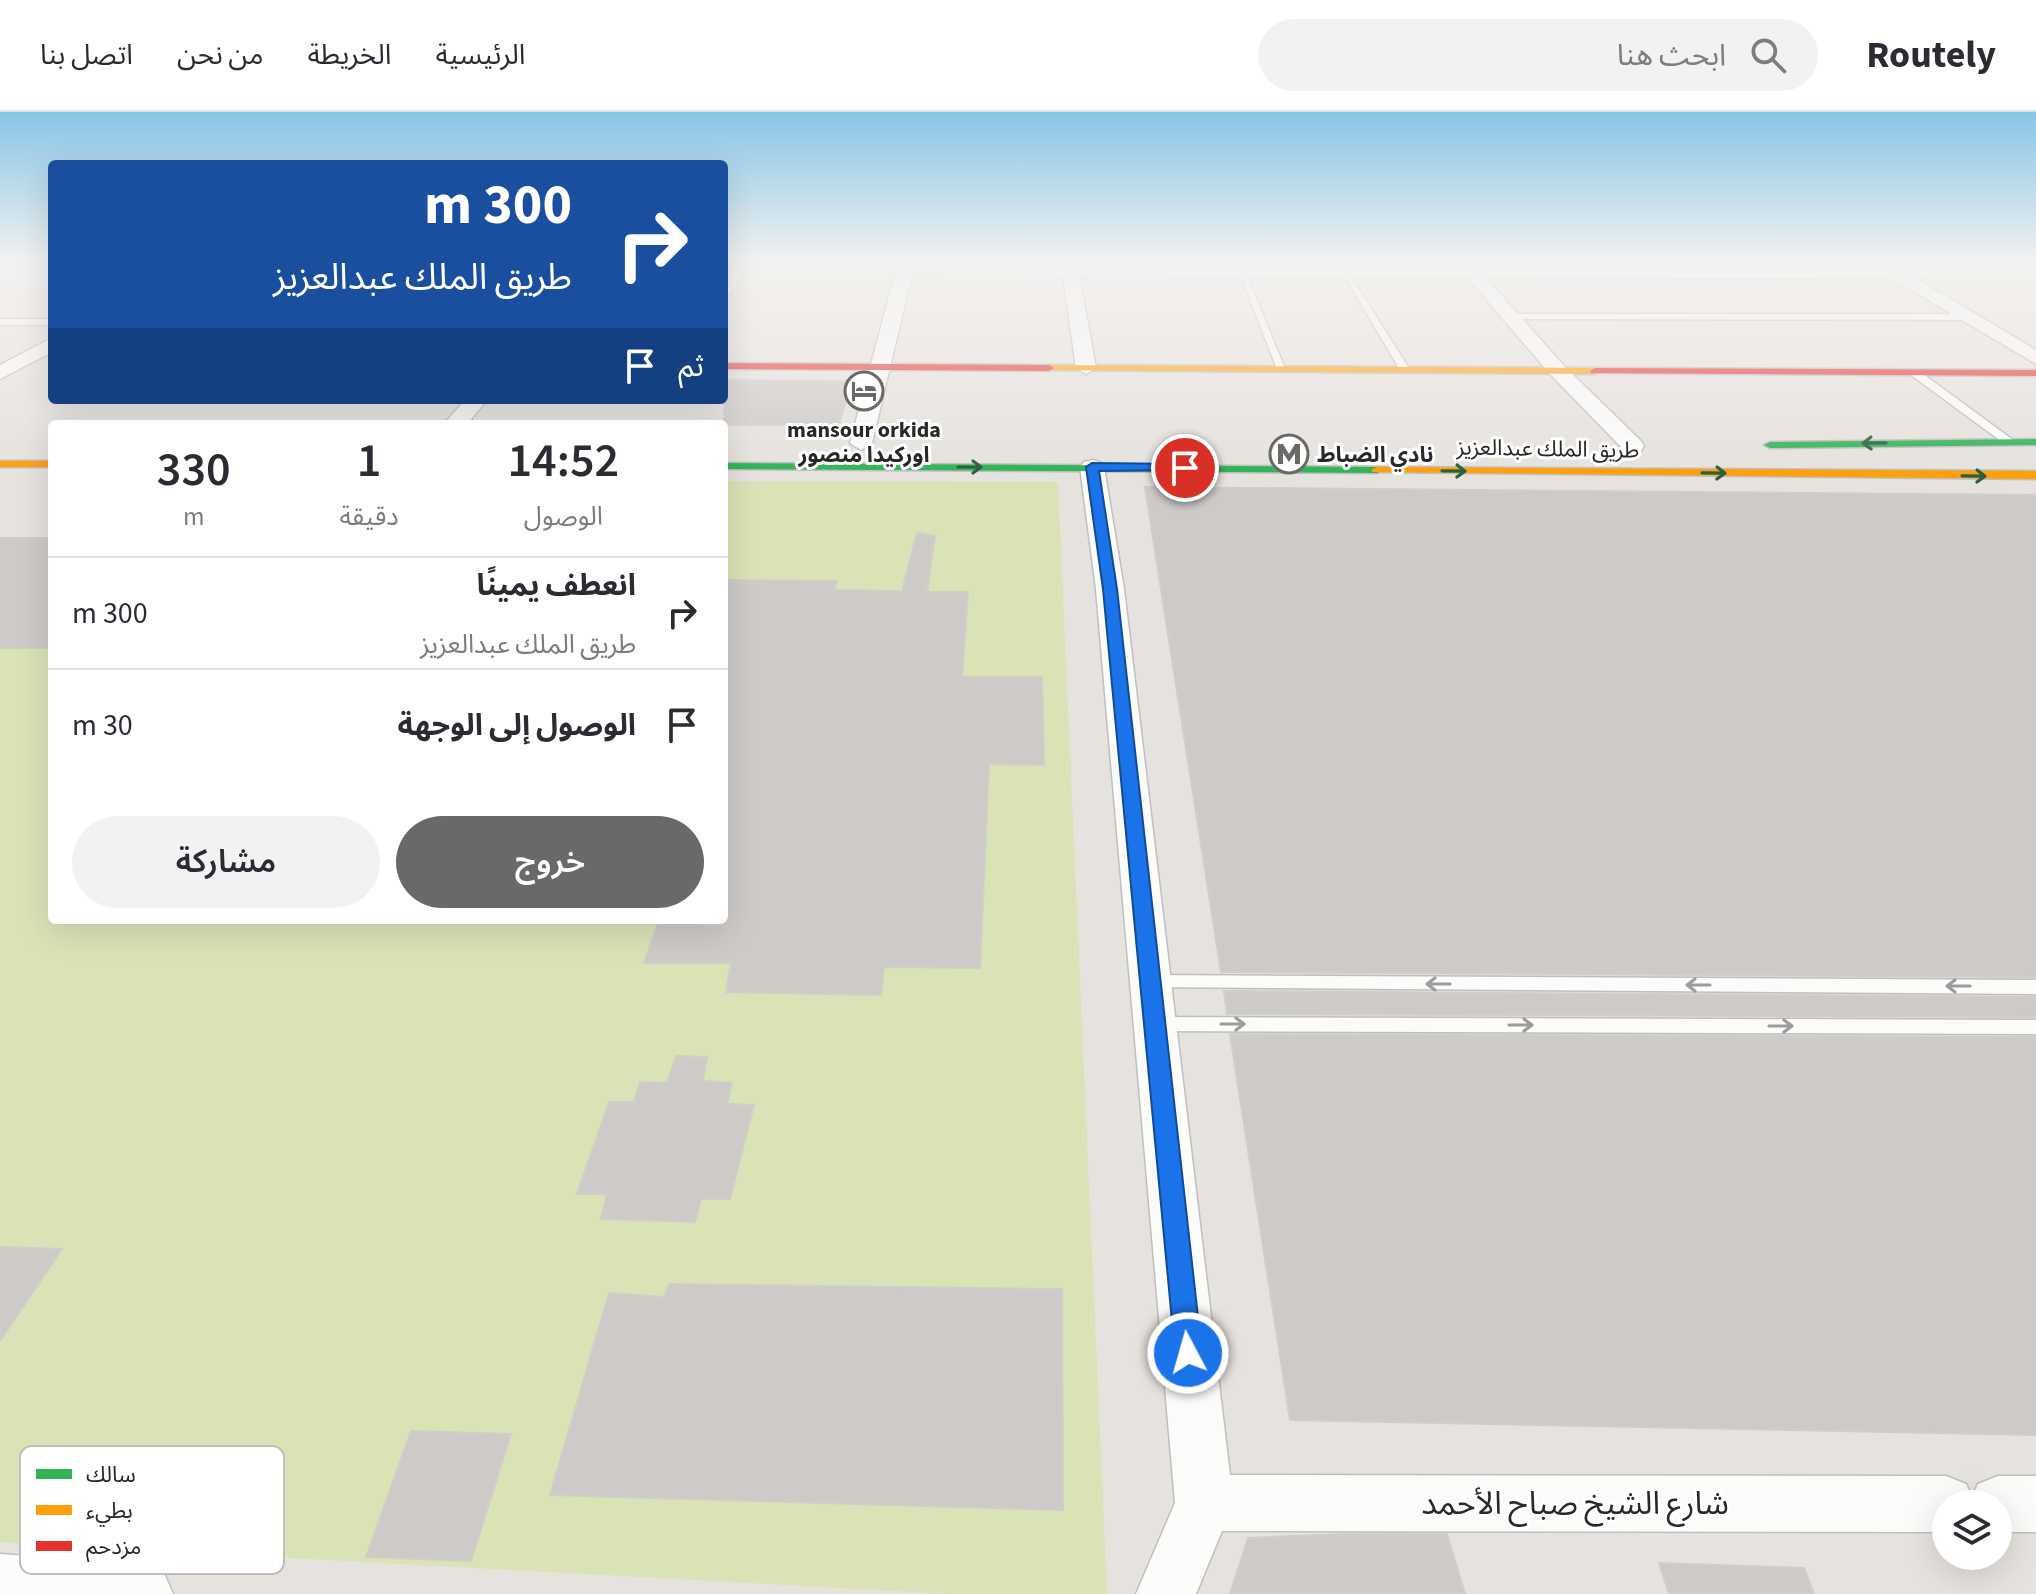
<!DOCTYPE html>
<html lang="ar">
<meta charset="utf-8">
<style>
:root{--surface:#fff;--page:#f2f2f3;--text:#2b2b33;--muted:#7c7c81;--line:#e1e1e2;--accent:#6a6968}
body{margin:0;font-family:"Source Sans 3","Noto Sans Arabic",sans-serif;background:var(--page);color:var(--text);direction:rtl;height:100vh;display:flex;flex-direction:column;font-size:30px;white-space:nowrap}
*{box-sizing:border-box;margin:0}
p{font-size:26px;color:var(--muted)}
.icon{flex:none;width:44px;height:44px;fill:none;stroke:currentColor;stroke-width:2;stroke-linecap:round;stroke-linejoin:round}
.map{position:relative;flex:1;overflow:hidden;direction:ltr}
.panel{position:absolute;left:48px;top:308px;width:680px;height:504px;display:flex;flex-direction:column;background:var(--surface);border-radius:8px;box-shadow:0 8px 32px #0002;direction:rtl}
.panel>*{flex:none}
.hud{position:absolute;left:48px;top:48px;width:680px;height:244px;border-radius:8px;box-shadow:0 8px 32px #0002;direction:rtl;background:#1a4fa0;color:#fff;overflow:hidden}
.buttons{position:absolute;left:1932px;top:1378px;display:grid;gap:16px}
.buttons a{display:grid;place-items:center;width:80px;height:80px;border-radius:50%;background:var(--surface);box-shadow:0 8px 32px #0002;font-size:40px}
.pin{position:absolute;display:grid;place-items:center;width:68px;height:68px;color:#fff;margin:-34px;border:4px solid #fff;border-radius:50%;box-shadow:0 2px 8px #0007}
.me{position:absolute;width:88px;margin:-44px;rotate:354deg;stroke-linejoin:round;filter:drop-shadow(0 0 6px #0008)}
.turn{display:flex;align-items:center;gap:28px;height:168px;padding:0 24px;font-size:36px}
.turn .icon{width:104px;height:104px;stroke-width:2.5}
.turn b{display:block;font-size:56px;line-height:68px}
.then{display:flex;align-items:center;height:76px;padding:0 24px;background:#0003;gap:16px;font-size:30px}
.eta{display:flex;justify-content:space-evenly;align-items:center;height:136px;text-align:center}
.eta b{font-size:48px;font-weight:600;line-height:56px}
.action{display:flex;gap:16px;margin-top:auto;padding:16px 24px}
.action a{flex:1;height:92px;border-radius:48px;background:var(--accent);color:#fff;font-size:32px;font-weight:600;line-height:92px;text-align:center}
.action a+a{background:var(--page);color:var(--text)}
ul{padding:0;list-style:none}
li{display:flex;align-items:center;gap:24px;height:112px;padding:0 24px;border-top:2px solid var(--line)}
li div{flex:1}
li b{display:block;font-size:30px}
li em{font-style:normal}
header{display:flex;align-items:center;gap:48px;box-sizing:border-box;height:112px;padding:0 40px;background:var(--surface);border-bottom:2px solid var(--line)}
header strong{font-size:38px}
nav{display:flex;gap:44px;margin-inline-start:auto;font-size:28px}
.search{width:560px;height:72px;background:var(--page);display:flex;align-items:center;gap:20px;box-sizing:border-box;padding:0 28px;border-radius:44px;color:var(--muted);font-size:30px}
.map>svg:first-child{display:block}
.pitch{fill:#dae3b6}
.building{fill:#cdcac8;stroke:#d1ceca;stroke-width:2}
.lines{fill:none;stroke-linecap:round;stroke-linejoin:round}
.lane-casing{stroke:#c0bfbf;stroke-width:3}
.street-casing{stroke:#c0bfbf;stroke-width:3}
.fast-casing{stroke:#c0bfbf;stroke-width:3}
.slow-casing{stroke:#c0bfbf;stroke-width:3}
.jam-casing{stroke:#c0bfbf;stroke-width:3}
.lane{fill:#fbfbfa;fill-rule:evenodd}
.street{fill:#fbfbfa;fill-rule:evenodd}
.fast{fill:#30b455;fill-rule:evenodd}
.slow{fill:#ff9f0a;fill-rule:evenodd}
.jam{fill:#e5322d;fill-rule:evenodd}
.oneway{stroke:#2b603a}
.oneway2{stroke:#9c9c9c}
.route{fill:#1a73e8;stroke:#114b97;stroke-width:2}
.labels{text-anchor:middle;stroke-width:6;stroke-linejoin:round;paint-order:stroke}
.far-poi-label{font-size:22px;font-weight:bold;fill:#282828;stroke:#fff}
.far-street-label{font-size:22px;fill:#282828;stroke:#fff}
.near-street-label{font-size:32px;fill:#282828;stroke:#fff}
.key{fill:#fff;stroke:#bebebe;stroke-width:2}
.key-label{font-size:22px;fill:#282828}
</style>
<header>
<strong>Routely</strong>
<div class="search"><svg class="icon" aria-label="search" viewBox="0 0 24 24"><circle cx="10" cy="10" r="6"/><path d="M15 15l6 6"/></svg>ابحث هنا</div>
<nav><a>الرئيسية</a><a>الخريطة</a><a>من نحن</a><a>اتصل بنا</a></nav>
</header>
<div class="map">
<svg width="2036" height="1482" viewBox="0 0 2036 1482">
<rect width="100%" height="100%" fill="#e6e2de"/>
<polygon class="pitch" points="724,369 1058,370 1107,1482 950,1482 0,1430 0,536 52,492 52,808 724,808"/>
<g class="building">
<polygon points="724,268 852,269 839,313 724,313"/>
<polygon points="1145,375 2036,383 2036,865 1221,860"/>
<polygon points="917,421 935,424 927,480 968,480 962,565 1042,565 1044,653 989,652 980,856 884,855 881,883 726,880 731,851 644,851 659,808 724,808 724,468 837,469 834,478 902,479"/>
<rect x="0" y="426" width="52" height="110"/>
<polygon points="1224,879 2036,885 2036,905 1227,902"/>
<polygon points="1230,922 2036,925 2036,1323 1290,1308"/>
<polygon points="676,944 707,945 703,969 732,971 727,992 754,993 730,1087 701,1087 695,1110 601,1107 607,1082 577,1082 609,990 634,990 640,970 667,971"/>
<polygon points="0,1135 62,1137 0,1229"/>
<polygon points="669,1172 1062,1177 1063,1398 550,1383 609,1181 664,1185"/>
<polygon points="411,1319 511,1322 471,1449 366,1445"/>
<polygon points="1345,1422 1447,1422 1465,1482 1230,1482 1248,1426"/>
<polygon points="1659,1451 1804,1456 1814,1482 1669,1482"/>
</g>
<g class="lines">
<g class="lane-casing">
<g id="lane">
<polygon points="1728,151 1738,151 1751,162 1744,164"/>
<polygon points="1238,157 1245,159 1286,259 1277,257"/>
<polygon points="1341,158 1348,160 1410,258 1409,260 1400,258"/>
<polygon points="1507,202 1965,202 1970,205 1965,208 1510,207"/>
<rect x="0" y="207" width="52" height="6"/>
<polygon points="1911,259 1919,259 2013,328 2013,332 2005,332 1911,263"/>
<polygon points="1150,863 2036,868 2036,882 1143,875 1140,870 1143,865"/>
<polygon points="1155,905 2036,908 2036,922 1155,919 1148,917 1145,912 1148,907"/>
</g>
</g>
<g class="street-casing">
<g id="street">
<polygon points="733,151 749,151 730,183 724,184 724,165"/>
<polygon points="898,151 1459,155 1456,151 1473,151 1476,155 2036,158 2036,168 1917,167 2036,238 2036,252 1893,167 1485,165 1565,255 1641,329 1644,334 1641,339 1625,339 1551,263 1467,165 1079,163 1096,256 1086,262 1076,256 1063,163 912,162 872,331 861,338 850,331"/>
<polygon points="52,226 52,240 0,267 0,253"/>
<polygon points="465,288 487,288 467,312 444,312"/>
<polygon points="1092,348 1100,350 1104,355 1124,477 1230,1363 1946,1364 1966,1372 1972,1385 1978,1372 1998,1364 2036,1364 2036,1420 1998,1420 1998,1392 1946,1392 1946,1420 1222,1419 1196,1482 1136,1482 1175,1391 1096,477 1080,355 1084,350"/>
<polygon points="0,1442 143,1452 164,1461 173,1482 0,1482"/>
</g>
</g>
<g class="fast-casing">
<g id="fast">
<polygon points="2036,327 2036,333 1770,336 1764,333 1770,330"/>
<polygon points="724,351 1377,355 1383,358 1377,361 724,357"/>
</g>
</g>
<g class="slow-casing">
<g id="slow">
<polygon points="1049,253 1595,256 1600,259 1595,262 1045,258 1044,256"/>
<rect x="0" y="349" width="52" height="6"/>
<polygon points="1377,355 2036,359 2036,367 1373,360 1371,358"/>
</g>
</g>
<g class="jam-casing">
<g id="jam">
<polygon points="724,251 1049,253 1054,256 1049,259 724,257"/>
<polygon points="1595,256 2036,258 2036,264 1591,261 1590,259"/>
</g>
</g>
<use href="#lane" class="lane"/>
<use href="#street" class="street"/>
<use href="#fast" class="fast"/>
<use href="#slow" class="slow"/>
<use href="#jam" class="jam"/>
</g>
<defs><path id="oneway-shaft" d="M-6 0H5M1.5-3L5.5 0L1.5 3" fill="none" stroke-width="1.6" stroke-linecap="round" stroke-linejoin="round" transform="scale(2)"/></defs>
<g class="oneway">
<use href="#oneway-shaft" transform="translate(1874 331) rotate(179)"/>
<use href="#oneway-shaft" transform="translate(970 355)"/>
<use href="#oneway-shaft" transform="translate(1454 359) rotate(1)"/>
<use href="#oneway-shaft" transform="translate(1714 361) rotate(1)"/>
<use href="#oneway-shaft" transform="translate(1974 364) rotate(1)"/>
</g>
<g class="oneway2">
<use href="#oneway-shaft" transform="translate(1438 872) rotate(-180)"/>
<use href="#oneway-shaft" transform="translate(1698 873) rotate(-180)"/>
<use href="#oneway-shaft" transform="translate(1958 874) rotate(-180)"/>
<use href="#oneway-shaft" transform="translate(1233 912)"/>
<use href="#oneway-shaft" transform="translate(1521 913)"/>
<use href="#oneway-shaft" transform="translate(1781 914)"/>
</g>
<linearGradient id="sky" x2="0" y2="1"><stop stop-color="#87c5e6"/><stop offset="0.42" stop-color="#f4f2f0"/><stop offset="1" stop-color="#f4f2f0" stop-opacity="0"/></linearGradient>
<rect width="2036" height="359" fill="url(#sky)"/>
<polygon class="route" points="1185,352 1189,353 1189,358 1099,359 1117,477 1202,1241 1198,1250 1188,1253 1179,1250 1175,1241 1103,477 1086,355 1092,351"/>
<defs>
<g id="hotel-ring" transform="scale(2)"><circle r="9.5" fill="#fff" stroke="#6a6968" stroke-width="1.5"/><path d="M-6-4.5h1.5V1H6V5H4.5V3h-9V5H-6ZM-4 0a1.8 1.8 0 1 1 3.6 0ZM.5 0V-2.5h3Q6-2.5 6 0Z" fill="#6a6968"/></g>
<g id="metro-ring" transform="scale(2)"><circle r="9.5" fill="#fff" stroke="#6a6968" stroke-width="1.5"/><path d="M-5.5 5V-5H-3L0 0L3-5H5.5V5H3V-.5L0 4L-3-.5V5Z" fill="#6a6968"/></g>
</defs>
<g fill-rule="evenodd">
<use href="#hotel-ring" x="864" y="279"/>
<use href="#metro-ring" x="1289" y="342"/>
</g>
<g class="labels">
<g class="far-poi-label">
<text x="864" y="325">mansour orkida<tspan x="864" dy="25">اوركيدا منصور</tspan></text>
<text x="1317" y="350" text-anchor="start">نادي الضباط</text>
</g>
<g class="far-street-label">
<text transform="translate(1548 336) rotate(1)" y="8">طريق الملك عبدالعزيز</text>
</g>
<g class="near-street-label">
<text x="1575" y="1402">شارع الشيخ صباح الأحمد</text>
</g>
</g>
<rect x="20" y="1334" width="264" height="128" rx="12" class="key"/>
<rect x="36" y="1357" width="36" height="10" fill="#30b455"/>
<rect x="36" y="1393" width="36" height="10" fill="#ff9f0a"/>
<rect x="36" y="1429" width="36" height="10" fill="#e5322d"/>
<g class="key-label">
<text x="86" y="1370">سالك</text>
<text x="86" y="1406">بطيء</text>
<text x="86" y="1442">مزدحم</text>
</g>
</svg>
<div class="buttons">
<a><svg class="icon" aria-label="layers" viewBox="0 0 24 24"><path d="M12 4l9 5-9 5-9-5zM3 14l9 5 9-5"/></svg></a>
</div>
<div class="pin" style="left:1185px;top:356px;background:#d93025"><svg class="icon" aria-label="arrive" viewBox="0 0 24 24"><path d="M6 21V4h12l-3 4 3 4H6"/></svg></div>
<svg class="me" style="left:1188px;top:1241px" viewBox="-20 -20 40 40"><circle r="17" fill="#1a73e8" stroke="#fff" stroke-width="3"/><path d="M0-11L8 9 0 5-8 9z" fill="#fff"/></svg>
<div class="hud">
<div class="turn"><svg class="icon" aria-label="right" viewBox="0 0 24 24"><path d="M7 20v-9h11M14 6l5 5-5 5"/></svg><div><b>300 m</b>طريق الملك عبدالعزيز</div></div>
<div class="then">ثم<svg class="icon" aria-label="arrive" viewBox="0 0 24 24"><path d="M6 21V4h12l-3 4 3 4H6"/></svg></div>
</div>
<section class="panel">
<div class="eta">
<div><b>14:52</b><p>الوصول</p></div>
<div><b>1</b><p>دقيقة</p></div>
<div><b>330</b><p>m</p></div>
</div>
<ul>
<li><svg class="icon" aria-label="right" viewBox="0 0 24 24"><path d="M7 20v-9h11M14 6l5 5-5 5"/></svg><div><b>انعطف يمينًا</b><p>طريق الملك عبدالعزيز</p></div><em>300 m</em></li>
<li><svg class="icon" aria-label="arrive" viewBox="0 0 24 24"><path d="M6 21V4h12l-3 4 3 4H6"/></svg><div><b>الوصول إلى الوجهة</b></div><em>30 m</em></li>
</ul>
<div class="action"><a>خروج</a><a>مشاركة</a></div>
</section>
</div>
